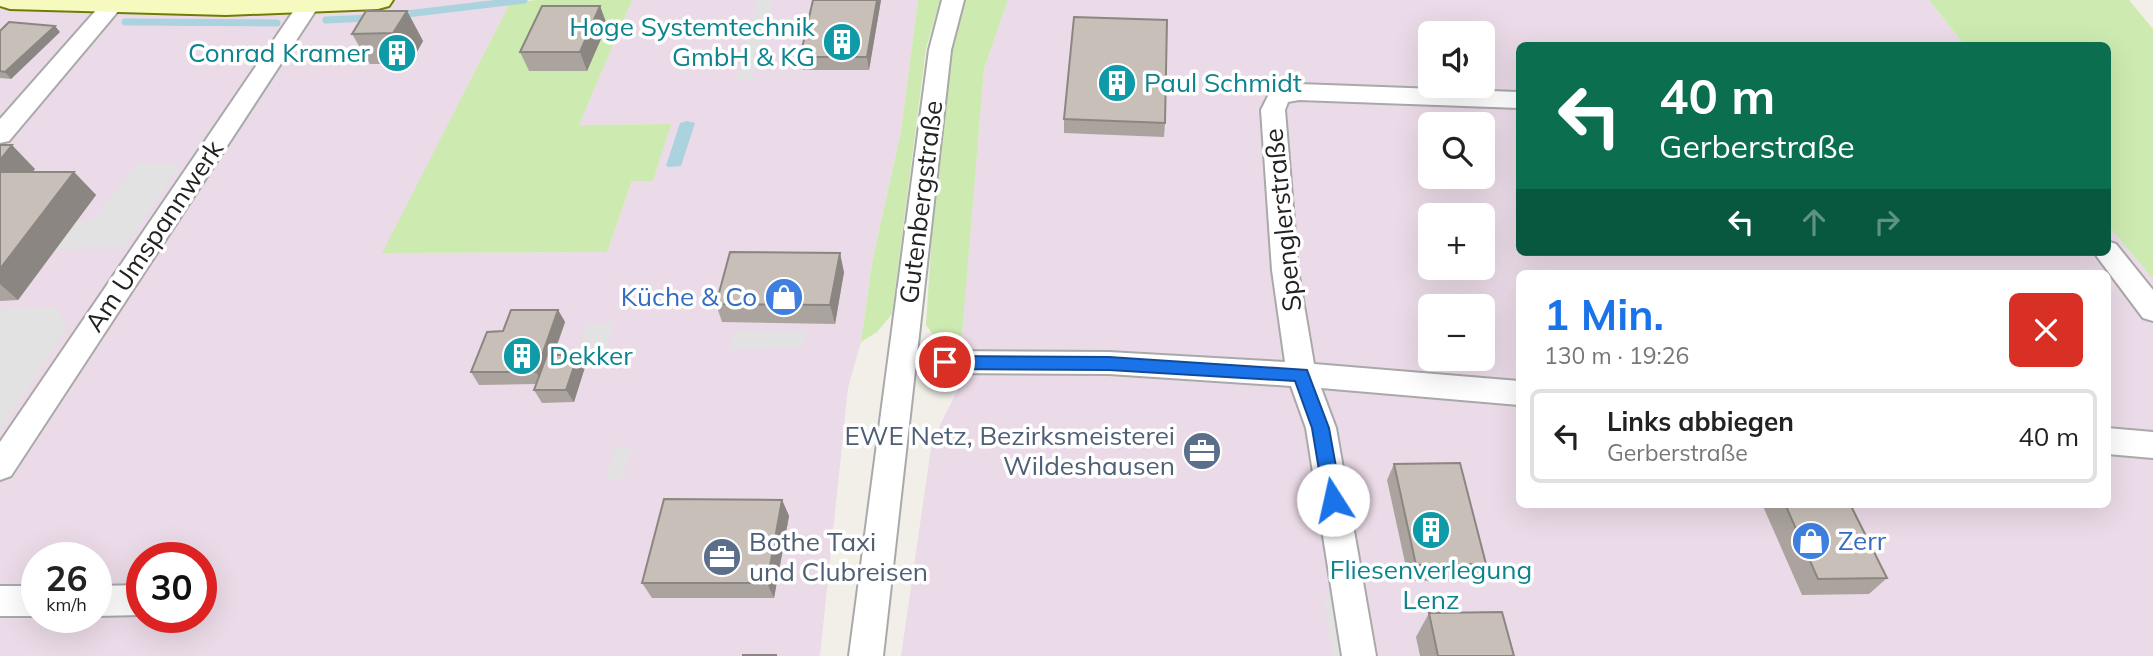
<!DOCTYPE html>
<html lang="de">
<meta charset="utf-8">
<style>
:root{--surface:#fff;--page:#f6f6f6;--text:#222;--muted:#767676;--line:#e0e0e0;--accent:#1a73e8}
body{margin:0;font-family:Mulish,sans-serif;background:var(--page);color:var(--text);height:100vh;display:flex;flex-direction:column;font-size:26px;white-space:nowrap}
*{box-sizing:border-box;margin:0}
p{font-size:23px;color:var(--muted)}
.icon{flex:none;width:38px;height:38px;fill:none;stroke:currentColor;stroke-width:2;stroke-linecap:round;stroke-linejoin:round}
.map{position:relative;flex:1;overflow:hidden}
.sheet{position:absolute;left:1516px;top:270px;width:595px;height:238px;display:flex;flex-direction:column;background:var(--surface);border-radius:10px;box-shadow:0 7px 28px #0002}
.sheet>*{flex:none}
.banner{position:absolute;left:1516px;top:42px;width:595px;height:214px;border-radius:10px;box-shadow:0 7px 28px #0002;background:#0b6e4f;color:#fff;overflow:hidden}
.fabs{position:absolute;left:1418px;top:21px;display:grid;gap:14px}
.fabs a{display:grid;place-items:center;width:77px;height:77px;border-radius:10px;background:var(--surface);box-shadow:0 7px 28px #0002;font-size:35px}
.speed{position:absolute;left:21px;top:542px;display:flex;gap:14px;font-size:35px;font-weight:700;text-align:center}
.speed>*{display:grid;place-content:center;width:91px;height:91px;border-radius:50%;background:var(--surface);box-shadow:0 7px 28px #0002;line-height:1}
.speed small{font-size:18px;font-weight:400}
.speed .limit{border:10px solid #d22;background:#fff;color:#111}
.pin{position:absolute;display:grid;place-items:center;width:60px;height:60px;color:#fff;margin:-30px;border:4px solid #fff;border-radius:50%;box-shadow:0 2px 7px #0007}
.me{position:absolute;width:77px;margin:-38px;rotate:350deg;stroke-linejoin:round;filter:drop-shadow(0 0 5px #0008)}
.turn{display:flex;align-items:center;gap:24px;height:147px;padding:0 28px;font-size:32px}
.turn .icon{width:91px;height:91px;stroke-width:2.5}
.turn b{display:block;font-size:49px;line-height:60px}
.lanes{display:flex;align-items:center;height:66px;padding:0 28px;background:#0003;justify-content:center;gap:35px;direction:ltr}
.lanes .off{opacity:.35}
.round{display:grid;place-items:center;flex:none;width:74px;height:74px;border-radius:10px;background:var(--page)}
.overview{display:flex;align-items:center;justify-content:space-between;height:119px;padding:0 28px}
h1{font-size:42px;font-weight:700;line-height:52px;color:var(--accent)}
ul{padding:0;list-style:none}
li{display:flex;align-items:center;gap:21px;height:94px;margin:0 14px 10px;padding:0 14px;border:4px solid var(--line);border-radius:10px}
li div{flex:1}
li b{display:block;font-size:26px}
li em{font-style:normal}
.map>svg:first-child{display:block}
.industrial{fill:#ebdbe8;fill-rule:evenodd}
.grass{fill:#cdebb0}
.parking{fill:#e2e2e2}
.water{fill:#aad3df}
.lines{fill:none;stroke-linecap:round;stroke-linejoin:round}
.stream{stroke:#aad3df;stroke-width:7}
.street-casing{stroke:#a9a9a9;stroke-width:4}
.secondary-casing{stroke:#707d05;stroke-width:4}
.street{fill:#fff;fill-rule:evenodd}
.secondary{fill:#f7fabf;fill-rule:evenodd}
.wall{fill:#aba49e}
.shaded-wall{fill:#8b8681}
.building{fill:#c7bfb8;stroke:#8b8681;stroke-width:2}
.route{fill:#1a73e8;stroke:#114b97;stroke-width:2}
.labels{text-anchor:middle;stroke-width:7;stroke-linejoin:round;paint-order:stroke}
.culture-label{font-size:26px;fill:#0d838f;stroke:#fff;text-anchor:end}
.street-label{font-size:26px;fill:#222;stroke:#fff}
.shop-label{font-size:26px;fill:#366cbe;stroke:#fff;text-anchor:end}
.service-label{font-size:26px;fill:#4e5e75;stroke:#fff;text-anchor:end}
</style>
<div class="map">
<svg width="2153" height="656" viewBox="0 0 2153 656">
<rect width="100%" height="100%" fill="#f2efe9"/>
<g class="industrial">
<path d="M0,0H509L510,3L383,253L607,252L632,181L671,124L578,125L632,0H918L901,131L872,263L861,342L848,388L820,656H0ZM37,558H96V618H37ZM142,558H201V618H142Z"/>
<path d="M1008,0H1929L1964,45L1519,46V252H2107V224L2153,279V656H901L932,441L957,391L984,69ZM1430,33H1482V86H1430ZM1430,124H1482V177H1430ZM1430,215H1482V268H1430ZM1519,273H2107V504H1519ZM1430,306H1482V359H1430Z"/>
</g>
<g class="grass">
<polygon points="536,0 632,0 579,125 671,124 653,181 632,181 607,252 382,253 510,3"/>
<polygon points="918,0 940,0 926,49 892,314 877,332 861,342 872,263 901,131"/>
<polygon points="965,0 1008,0 984,69 961,347 937,340 926,325 938,140 955,16"/>
<polygon points="1929,0 2129,0 2153,29 2153,279 2107,224 2107,46 1964,45"/>
</g>
<g class="parking">
<polygon points="757,0 773,0 752,80 736,80"/>
<polygon points="138,164 181,164 124,248 56,249 76,222 92,222"/>
<polygon points="57,307 67,328 0,431 0,310"/>
<polygon points="614,323 604,359 576,359 587,324"/>
<polygon points="734,331 805,331 802,348 730,349"/>
<polygon points="616,446 632,447 622,479 606,480"/>
<polygon points="1333,592 1343,656 1333,656 1324,601"/>
</g>
<polygon class="water" points="687,121 695,123 681,166 669,167 666,166 680,123"/>
<g class="lines">
<g class="stream">
<polyline points="398,15 524,0"/>
<polyline points="326,20 371,18"/>
<polyline points="125,22 277,23"/>
</g>
<g class="street-casing">
<g id="street">
<polygon points="105,0 123,0 125,3 9,141 0,143 0,119"/>
<polygon points="301,0 317,0 320,4 11,476 0,480 0,442"/>
<polygon points="942,0 964,0 951,50 883,656 849,656 929,50"/>
<polygon points="1299,84 1519,92 1519,108 1299,100 1288,102 1285,110 1298,270 1314,364 1519,381 1519,405 1321,388 1336,428 1376,656 1342,656 1306,428 1291,386 1109,374 945,373 935,370 931,362 935,354 945,351 1109,352 1285,362 1272,270 1261,110 1270,92"/>
<polygon points="2107,241 2116,244 2153,290 2153,321 2143,318 2098,258 2094,252 2107,252"/>
<polygon points="2107,428 2153,432 2153,458 2107,454"/>
<polygon points="142,585 142,615 96,616 96,586"/>
<rect x="0" y="586" width="37" height="30"/>
</g>
</g>
<g class="secondary-casing">
<polygon id="secondary" points="0,0 393,0 389,6 378,9 226,15 10,9 0,6"/>
</g>
<use href="#street" class="street"/>
<use href="#secondary" class="secondary"/>
</g>
<g class="wall">
<polygon points="881,0 869,70 803,70 800,57"/>
<polygon points="600,6 607,25 587,71 529,71 520,52"/>
<polygon points="407,11 423,41 410,64 370,64 352,34"/>
<polygon points="0,31 60,32 11,79 0,78"/>
<polygon points="1064,119 1165,123 1164,137 1064,133"/>
<polygon points="0,145 35,169 32,172 74,172 96,195 18,300 0,301"/>
<polygon points="844,272 835,324 722,322 716,304"/>
<polygon points="558,310 565,322 554,355 585,367 574,402 542,403 534,390 536,384 479,385 471,372 503,331"/>
<polygon points="1394,464 1486,564 1477,580 1409,581 1387,480"/>
<polygon points="782,500 789,516 774,598 652,598 642,583"/>
<polygon points="1762,504 1850,504 1887,578 1869,594 1802,595"/>
<polygon points="1429,613 1514,656 1420,656 1416,637"/>
</g>
<g class="shaded-wall">
<polygon points="877,0 881,0 869,70 867,57"/>
<polygon points="600,6 607,25 587,71 580,52"/>
<polygon points="407,11 423,41 410,64 393,33"/>
<polygon points="55,26 60,32 11,79 5,72"/>
<polygon points="12,145 35,169 13,196 0,183 0,160"/>
<polygon points="74,172 96,195 18,300 0,284 0,269"/>
<polygon points="840,253 844,272 835,324 830,305"/>
<polygon points="558,310 565,322 543,384 536,372"/>
<polygon points="578,355 585,367 574,402 566,390"/>
<polygon points="782,500 789,516 774,598 767,583"/>
</g>
<g class="building">
<polygon points="813,0 877,0 867,57 800,57"/>
<polygon points="542,6 600,6 580,52 520,52"/>
<polygon points="366,11 407,11 393,33 352,34"/>
<polygon points="1074,17 1167,20 1165,123 1064,119"/>
<polygon points="9,22 55,26 5,72 0,71 0,31"/>
<polygon points="0,145 12,145 0,160"/>
<polygon points="0,172 74,172 0,269"/>
<polygon points="730,252 840,253 830,305 716,304"/>
<polygon points="511,310 558,310 536,372 471,372 487,332 503,331"/>
<polygon points="547,355 578,355 566,390 534,390"/>
<polygon points="1460,463 1486,564 1416,565 1394,464"/>
<polygon points="664,499 782,500 767,583 642,583"/>
<polygon points="1785,504 1850,504 1887,578 1818,579"/>
<polygon points="1502,612 1514,656 1438,656 1429,613"/>
<polygon points="742,655 776,655 776,656"/>
</g>
<polygon class="route" points="945,356 1109,357 1307,370 1329,428 1342,500 1339,506 1333,508 1326,506 1324,500 1312,428 1295,381 1109,370 945,369 939,367 937,362 939,358"/>
<defs>
<g id="building-disc" transform="scale(2.0125)"><circle r="9.5" fill="#0f9aa8" stroke="#fff"/><path d="M-4-6H4V6H1V3H-1V6H-4ZM-2.5-4.3h1.7v1.8h-1.7ZM.8-4.3h1.7v1.8H.8ZM-2.5-1h1.7V.8h-1.7ZM.8-1h1.7V.8H.8Z" fill="#fff"/></g>
<g id="shop-disc" transform="scale(2.0125)"><circle r="9.5" fill="#3f7fe0" stroke="#fff"/><path d="M-5-2.5h2.3a2.7 3.5 0 0 1 5.4 0H5L5.5 6h-11ZM-1.5-2.5h3a1.5 2.3 0 0 0-3 0Z" fill="#fff"/></g>
<g id="office-disc" transform="scale(2.0125)"><circle r="9.5" fill="#5c6f8a" stroke="#fff"/><path d="M-6-3h4V-5.5h4V-3h4V5H-6ZM-1-4.5V-3h2v-1.5ZM-6 0V1H6V0Z" fill="#fff"/></g>
</defs>
<g fill-rule="evenodd">
<use href="#building-disc" x="842" y="42"/>
<use href="#building-disc" x="397" y="53"/>
<use href="#building-disc" x="1117" y="83"/>
<use href="#shop-disc" x="784" y="297"/>
<use href="#building-disc" x="522" y="356"/>
<use href="#office-disc" x="1202" y="451"/>
<use href="#building-disc" x="1431" y="530"/>
<use href="#shop-disc" x="1811" y="541"/>
<use href="#office-disc" x="722" y="557"/>
</g>
<g class="labels">
<g class="culture-label">
<text x="815" y="36">Hoge Systemtechnik<tspan x="815" dy="30">GmbH &amp; KG</tspan></text>
<text x="370" y="62">Conrad Kramer</text>
<text x="1144" y="92" text-anchor="start">Paul Schmidt</text>
<text x="549" y="365" text-anchor="start">Dekker</text>
<text x="1431" y="579" text-anchor="middle">Fliesenverlegung<tspan x="1431" dy="30">Lenz</tspan></text>
</g>
<g class="street-label">
<text transform="translate(921 202) rotate(-83)" y="9">Gutenbergstraße</text>
<text transform="translate(1283 220) rotate(-96)" y="9">Spenglerstraße</text>
<text transform="translate(154 236) rotate(-56)" y="9">Am Umspannwerk</text>
</g>
<g class="shop-label">
<text x="757" y="306">Küche &amp; Co</text>
<text x="1838" y="550" text-anchor="start">Zerr</text>
</g>
<g class="service-label">
<text x="1175" y="445">EWE Netz, Bezirksmeisterei<tspan x="1175" dy="30">Wildeshausen</tspan></text>
<text x="749" y="551" text-anchor="start">Bothe Taxi<tspan x="749" dy="30">und Clubreisen</tspan></text>
</g>
</g>
</svg>
<div class="fabs">
<a><svg class="icon" aria-label="sound" viewBox="0 0 24 24"><path d="M4 9h4l5-4v14l-5-4H4zM17 9q2 3 0 6"/></svg></a>
<a><svg class="icon" aria-label="search" viewBox="0 0 24 24"><circle cx="10" cy="10" r="6"/><path d="M15 15l6 6"/></svg></a>
<a>+</a>
<a>−</a>
</div>
<div class="speed"><div>26<small>km/h</small></div><div class="limit">30</div></div>
<div class="pin" style="left:945px;top:362px;background:#d93025"><svg class="icon" aria-label="arrive" viewBox="0 0 24 24"><path d="M6 21V4h12l-3 4 3 4H6"/></svg></div>
<svg class="me" style="left:1333px;top:500px" viewBox="-20 -20 40 40"><circle r="19" fill="#fff"/><path d="M0-13L10 11 0 6-10 11z" fill="#1a73e8"/></svg>
<div class="banner">
<div class="turn"><svg class="icon" aria-label="left" viewBox="0 0 24 24"><path d="M17 20v-9H6M10 6l-5 5 5 5"/></svg><div><b>40 m</b>Gerberstraße</div></div>
<div class="lanes"><svg class="icon" aria-label="left" viewBox="0 0 24 24"><path d="M17 20v-9H6M10 6l-5 5 5 5"/></svg><svg class="icon off" aria-label="ahead" viewBox="0 0 24 24"><path d="M12 20V5M6 11l6-6 6 6"/></svg><svg class="icon off" aria-label="right" viewBox="0 0 24 24"><path d="M7 20v-9h11M14 6l5 5-5 5"/></svg></div>
</div>
<section class="sheet">
<div class="overview"><div><h1>1 Min.</h1><p>130 m · 19:26</p></div><a class="round" style="background:#d93025;color:#fff"><svg class="icon" aria-label="close" viewBox="0 0 24 24"><path d="M6 6l12 12M18 6L6 18"/></svg></a></div>
<ul>
<li><svg class="icon" aria-label="left" viewBox="0 0 24 24"><path d="M17 20v-9H6M10 6l-5 5 5 5"/></svg><div><b>Links abbiegen</b><p>Gerberstraße</p></div><em>40 m</em></li>
</ul>
</section>
</div>
